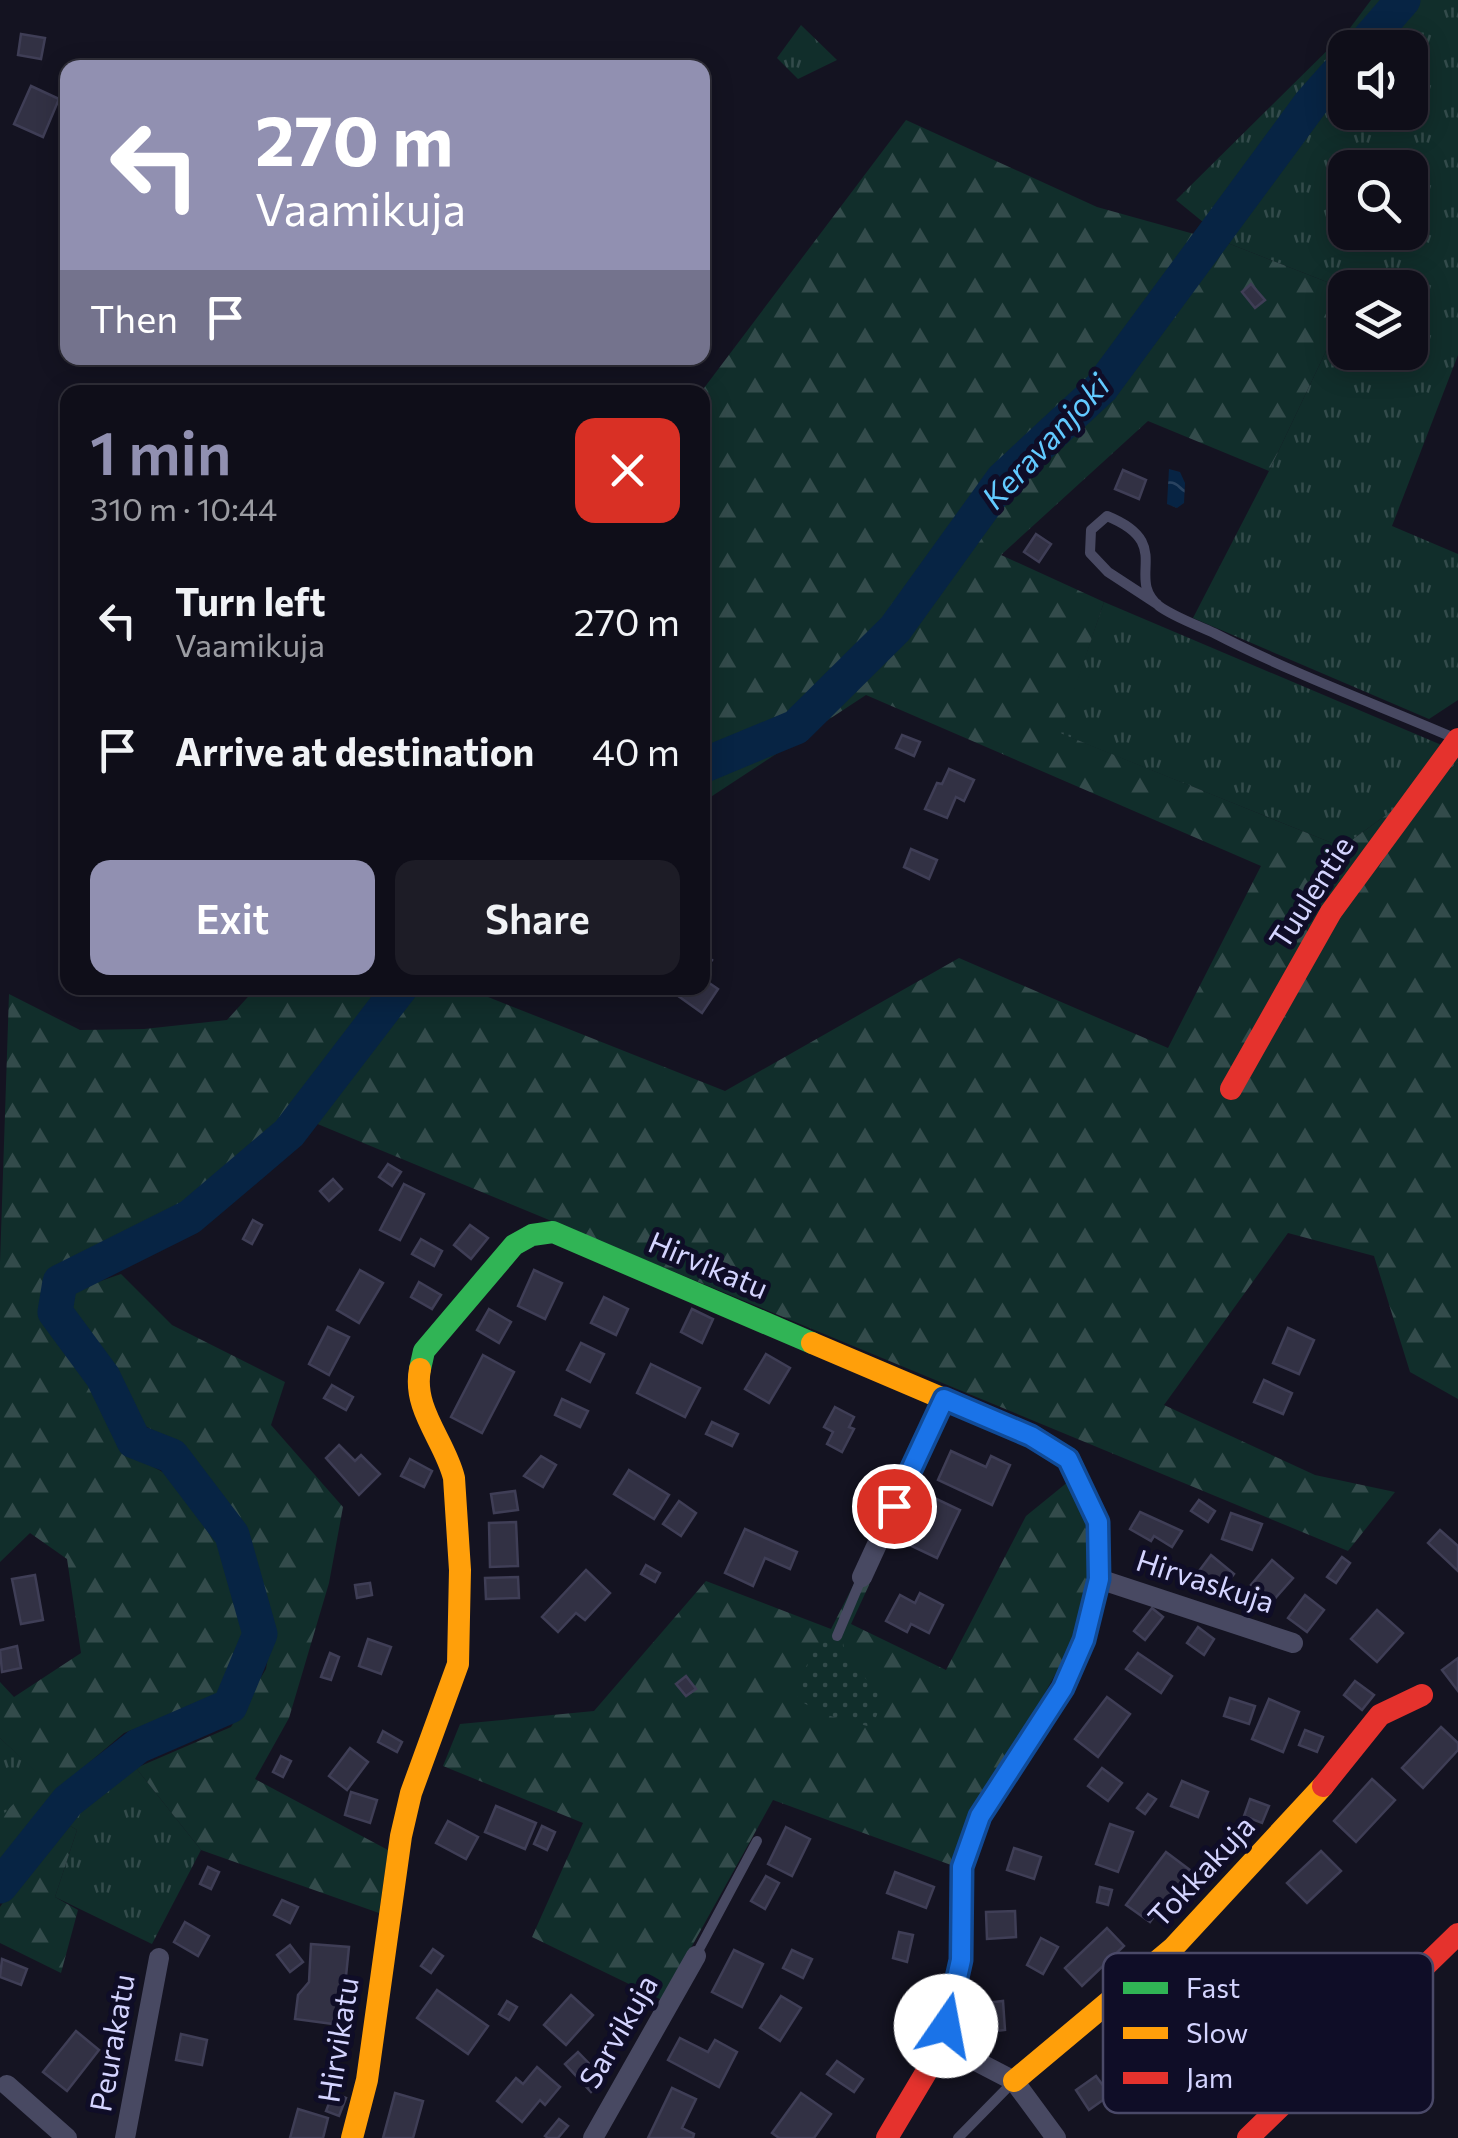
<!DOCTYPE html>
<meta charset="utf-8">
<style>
:root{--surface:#0f0e19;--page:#1d1c26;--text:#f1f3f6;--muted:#9b9ca2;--line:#2f2e38;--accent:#9190b1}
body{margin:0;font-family:Commissioner,sans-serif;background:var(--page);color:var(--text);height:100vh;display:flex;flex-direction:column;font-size:38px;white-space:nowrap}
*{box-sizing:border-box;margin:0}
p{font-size:32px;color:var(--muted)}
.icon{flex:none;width:55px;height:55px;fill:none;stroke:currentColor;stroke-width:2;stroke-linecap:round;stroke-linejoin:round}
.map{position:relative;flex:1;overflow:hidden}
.side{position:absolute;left:60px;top:385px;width:650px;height:610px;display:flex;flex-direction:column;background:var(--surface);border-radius:20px;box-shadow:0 5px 25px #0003,0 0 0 2px var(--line)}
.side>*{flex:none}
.hud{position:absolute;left:60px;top:60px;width:650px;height:305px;border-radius:20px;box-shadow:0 5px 25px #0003,0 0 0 2px var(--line);background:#9190b1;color:#fff;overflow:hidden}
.controls{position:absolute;left:1328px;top:30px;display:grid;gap:20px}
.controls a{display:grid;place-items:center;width:100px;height:100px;border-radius:20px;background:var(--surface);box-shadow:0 5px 25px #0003,0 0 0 2px var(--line);font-size:50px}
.pin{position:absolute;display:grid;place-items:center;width:85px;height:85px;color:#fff;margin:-42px;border:5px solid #fff;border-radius:50%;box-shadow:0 2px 10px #0007}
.me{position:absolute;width:110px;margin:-55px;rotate:12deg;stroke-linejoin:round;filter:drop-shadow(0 0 8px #0008)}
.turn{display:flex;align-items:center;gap:35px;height:210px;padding:0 30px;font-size:45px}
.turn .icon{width:130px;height:130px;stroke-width:2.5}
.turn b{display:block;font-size:70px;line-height:85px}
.then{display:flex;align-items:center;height:95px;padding:0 30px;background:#0003;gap:20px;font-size:38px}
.round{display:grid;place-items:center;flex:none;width:105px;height:105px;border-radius:20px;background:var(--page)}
.overview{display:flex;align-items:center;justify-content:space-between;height:170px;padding:0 30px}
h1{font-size:60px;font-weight:600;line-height:75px;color:var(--accent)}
.button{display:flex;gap:20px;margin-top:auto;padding:20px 30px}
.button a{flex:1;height:115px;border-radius:20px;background:var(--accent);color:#fff;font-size:40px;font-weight:600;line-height:115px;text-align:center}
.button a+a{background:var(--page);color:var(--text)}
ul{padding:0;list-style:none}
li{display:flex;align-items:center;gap:30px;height:130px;padding:0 30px}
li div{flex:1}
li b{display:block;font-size:38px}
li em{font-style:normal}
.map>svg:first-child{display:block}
.grass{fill:url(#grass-tufts);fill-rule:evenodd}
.forest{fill:url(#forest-firs)}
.park{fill:url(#park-dots)}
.water{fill:url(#water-waves)}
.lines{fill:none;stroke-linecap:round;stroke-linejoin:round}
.river{stroke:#072444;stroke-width:35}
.building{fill:#323144;stroke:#3f3e56;stroke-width:2.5}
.lane{stroke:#484962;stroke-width:10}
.street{stroke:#484962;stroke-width:20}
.fast{stroke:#30b455;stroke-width:22}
.slow{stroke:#ff9f0a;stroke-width:22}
.jam{stroke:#e5322d;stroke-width:22}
.route-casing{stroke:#114b97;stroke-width:25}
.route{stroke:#1a73e8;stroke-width:18}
.labels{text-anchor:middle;stroke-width:10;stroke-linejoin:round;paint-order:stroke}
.street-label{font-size:30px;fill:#d4d4ff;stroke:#0f0d27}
.water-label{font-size:32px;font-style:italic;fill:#62caff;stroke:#0f0d27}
.key{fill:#0f0d27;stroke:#4a4968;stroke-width:2.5}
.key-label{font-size:28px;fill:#d4d4ff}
</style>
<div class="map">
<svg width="1458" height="2138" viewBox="0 0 1458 2138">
<defs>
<pattern id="grass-tufts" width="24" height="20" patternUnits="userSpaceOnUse" patternTransform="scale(2.5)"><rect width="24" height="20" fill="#112e2b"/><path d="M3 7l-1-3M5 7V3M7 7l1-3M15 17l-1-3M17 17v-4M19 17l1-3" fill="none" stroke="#334b4b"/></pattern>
<pattern id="forest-firs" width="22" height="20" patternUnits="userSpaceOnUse" patternTransform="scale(2.5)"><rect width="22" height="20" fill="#112e2b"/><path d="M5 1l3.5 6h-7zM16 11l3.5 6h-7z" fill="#334b4b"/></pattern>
<pattern id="park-dots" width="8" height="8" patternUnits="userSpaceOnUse" patternTransform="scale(2.5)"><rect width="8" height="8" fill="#112e2b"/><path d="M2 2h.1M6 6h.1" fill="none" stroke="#334b4b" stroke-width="1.8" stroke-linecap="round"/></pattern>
<pattern id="water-waves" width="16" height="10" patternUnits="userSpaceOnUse" patternTransform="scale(2.5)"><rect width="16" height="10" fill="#072444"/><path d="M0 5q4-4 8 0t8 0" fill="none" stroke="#2a4360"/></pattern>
</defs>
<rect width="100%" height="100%" fill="#141321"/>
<g class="grass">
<path d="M1371,0H1458V355L1392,526L1458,554V700L1429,719L1193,618L1269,471L1345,311V352H1410V288L1345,289L1230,244L1176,200L1350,28ZM1345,48H1410V112H1345ZM1345,168H1410V232H1345Z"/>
<polygon points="801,25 837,60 798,79 777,58"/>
<polygon points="1104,602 1458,752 1458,763 1342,847 1059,733"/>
<polygon points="0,1738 41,1776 0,1820"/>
<polygon points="136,1768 201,1850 152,1944 55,1897 77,1830 60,1820 74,1805"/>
</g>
<g class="forest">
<polygon points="906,120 1097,207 1230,244 1345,289 1345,311 1269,471 1148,421 1001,555 1104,602 1060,733 1342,847 1458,763 1458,1399 1410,1372 1374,1256 1288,1233 1164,1405 1315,1475 1395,1492 1348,1551 291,1113 184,1203 51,1273 45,1318 67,1356 99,1397 126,1452 168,1475 219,1543 245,1631 221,1696 124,1733 51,1795 0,1861 0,1818 40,1776 0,1738 0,1682 14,1697 81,1653 67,1559 30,1533 0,1562 0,1263 9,994 80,1030 144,1029 227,1020 256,988 481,988 478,993 725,1091 959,958 1168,1048 1261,866 866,695 703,802 701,392"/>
<polygon points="121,1274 172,1325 285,1382 271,1425 343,1507 329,1583 289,1718 255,1779 388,1850 379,1913 201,1850 136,1768 231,1727 266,1669 273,1626 245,1525 184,1446 143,1425 114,1371 72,1311 72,1291"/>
<polygon points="1069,1481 1088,1524 1090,1580 1074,1640 951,1865 773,1800 662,2000 532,1937 583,1823 443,1766 460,1724 594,1711 706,1581 831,1629 857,1578 870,1583 851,1624 946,1670 1026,1516"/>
<polygon points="60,1820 77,1830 55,1897 78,1910 61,1973 0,1943 0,1907"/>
</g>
<polygon class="park" points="829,1633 842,1638 846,1658 885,1699 871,1727 823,1714 797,1699 810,1654"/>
<polygon class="water" points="1169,469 1180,472 1185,483 1184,503 1177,508 1167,504"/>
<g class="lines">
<g class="river">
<polyline points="1361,48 1403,0"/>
<polyline points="702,766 796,727 895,629 1003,479 1101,388 1311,103 1345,65"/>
<polyline points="0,1886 68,1801 138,1746 230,1706 260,1634 232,1535 172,1456 134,1441 103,1377 55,1312 60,1282 190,1217 289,1133 400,988"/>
</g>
</g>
<g class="building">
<polygon points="21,34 45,38 41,59 18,55"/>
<polygon points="31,86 59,99 43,137 14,124"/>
<polygon points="1251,284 1265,300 1255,308 1242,292"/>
<polygon points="1123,470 1146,480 1139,499 1115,489"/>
<polygon points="1036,534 1051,544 1039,562 1024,552"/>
<polygon points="902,735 920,742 914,756 896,748"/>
<polygon points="949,769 974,780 964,801 956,797 947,818 925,809 937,783 942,784"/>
<polygon points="911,849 937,860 929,879 904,867"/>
<polygon points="702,953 712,960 702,974"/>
<polygon points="702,978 718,989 702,1013 667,988 702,988"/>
<polygon points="388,1164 401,1172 392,1186 379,1177"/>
<polygon points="333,1179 342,1189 329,1201 320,1191"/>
<polygon points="404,1184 424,1194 400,1240 380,1230"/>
<polygon points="253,1220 262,1225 252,1244 243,1239"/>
<polygon points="470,1225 488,1238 471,1259 454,1245"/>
<polygon points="421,1239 442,1251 434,1266 412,1254"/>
<polygon points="360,1270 383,1283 359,1323 337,1310"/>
<polygon points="534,1270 562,1283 545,1319 518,1306"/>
<polygon points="419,1282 441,1295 432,1309 411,1297"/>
<polygon points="604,1297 628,1309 616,1335 591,1323"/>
<polygon points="489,1309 511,1322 499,1343 477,1330"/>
<polygon points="692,1309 713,1319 702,1343 681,1332"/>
<polygon points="328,1327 349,1337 329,1375 309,1364"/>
<polygon points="1288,1328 1314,1340 1299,1374 1273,1363"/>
<polygon points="581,1343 604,1354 590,1382 567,1370"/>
<polygon points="766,1354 790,1368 769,1403 745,1389"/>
<polygon points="483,1355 514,1372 482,1433 451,1417"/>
<polygon points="651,1364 700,1388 685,1417 637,1393"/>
<polygon points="1264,1380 1292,1393 1283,1414 1254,1402"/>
<polygon points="332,1385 353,1397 346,1410 324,1398"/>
<polygon points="562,1399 588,1411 580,1427 555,1415"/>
<polygon points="835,1407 854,1417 849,1427 854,1429 842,1452 827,1444 833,1432 824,1427"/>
<polygon points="712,1422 738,1434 732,1446 706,1434"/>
<polygon points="339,1445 355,1461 361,1455 380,1474 359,1495 326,1458"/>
<polygon points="951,1451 986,1467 991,1456 1010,1465 992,1505 938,1480"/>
<polygon points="541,1456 556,1465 543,1487 524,1476"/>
<polygon points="410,1459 432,1471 424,1487 401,1476"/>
<polygon points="629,1470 669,1495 654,1519 614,1494"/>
<polygon points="515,1491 518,1510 494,1513 491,1494"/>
<polygon points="926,1494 960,1510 937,1558 903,1542"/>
<polygon points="1199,1500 1215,1511 1208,1522 1191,1511"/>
<polygon points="679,1501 696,1513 681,1536 663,1524"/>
<polygon points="1140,1512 1182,1531 1172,1547 1154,1536 1151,1541 1130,1529"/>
<polygon points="1231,1513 1262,1524 1252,1550 1222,1539"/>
<polygon points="516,1522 518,1566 490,1567 489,1523"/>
<polygon points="745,1529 797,1552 790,1569 765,1558 753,1586 725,1573"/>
<polygon points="1440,1530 1458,1546 1458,1571 1428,1543"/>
<polygon points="1211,1555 1234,1574 1216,1597 1193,1579"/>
<polygon points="1342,1557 1350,1563 1336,1583 1327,1577"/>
<polygon points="1272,1560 1293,1578 1271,1603 1251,1585"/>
<polygon points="646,1565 660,1573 655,1582 641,1574"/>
<polygon points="586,1570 610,1593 585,1620 576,1613 558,1632 542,1617"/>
<polygon points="35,1575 43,1620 21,1624 12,1579"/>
<polygon points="518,1577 519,1598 486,1599 485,1578"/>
<polygon points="370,1583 372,1595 357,1598 355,1585"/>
<polygon points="920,1593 943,1605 929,1633 911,1624 907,1632 886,1621 900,1595 915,1603"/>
<polygon points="1305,1595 1324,1610 1307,1632 1288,1618"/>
<polygon points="1152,1608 1163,1617 1145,1640 1134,1631"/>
<polygon points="1377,1610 1403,1633 1377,1662 1351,1639"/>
<polygon points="1198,1627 1214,1639 1204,1655 1187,1643"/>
<polygon points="368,1639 391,1647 381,1674 359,1666"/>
<polygon points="17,1646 21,1668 2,1672 0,1650"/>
<polygon points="330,1653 339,1657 331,1680 321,1677"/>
<polygon points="1138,1653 1172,1676 1161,1693 1126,1669"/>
<polygon points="1458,1658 1458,1691 1442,1670"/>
<polygon points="686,1676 696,1689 686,1696 676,1684"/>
<polygon points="1355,1681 1374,1695 1362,1710 1344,1695"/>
<polygon points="1107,1697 1130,1714 1098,1757 1075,1739"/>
<polygon points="1230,1698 1255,1706 1249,1724 1224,1716"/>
<polygon points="1269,1699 1299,1712 1283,1752 1252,1739"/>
<polygon points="1441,1727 1458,1743 1458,1750 1423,1788 1402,1768"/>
<polygon points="1305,1730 1323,1737 1317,1752 1299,1745"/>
<polygon points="383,1731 402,1742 397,1752 378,1742"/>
<polygon points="350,1748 368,1762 347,1790 329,1776"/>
<polygon points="281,1756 291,1761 283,1777 273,1772"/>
<polygon points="1102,1768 1122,1783 1108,1801 1088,1786"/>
<polygon points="1372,1779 1395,1800 1356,1842 1334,1821"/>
<polygon points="1182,1781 1208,1792 1198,1817 1171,1806"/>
<polygon points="351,1792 377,1800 370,1823 345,1815"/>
<polygon points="1148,1794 1156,1799 1145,1814 1137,1808"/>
<polygon points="1250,1799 1269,1806 1262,1823 1244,1816"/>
<polygon points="496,1806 536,1823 525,1849 485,1832"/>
<polygon points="448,1821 478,1837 466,1859 436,1843"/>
<polygon points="1110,1824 1133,1832 1118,1872 1096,1864"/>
<polygon points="542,1826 555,1832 547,1850 534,1844"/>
<polygon points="786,1827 810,1839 792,1876 768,1864"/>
<polygon points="1014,1848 1041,1857 1034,1879 1007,1870"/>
<polygon points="1321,1851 1341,1871 1307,1903 1287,1883"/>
<polygon points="1166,1852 1194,1873 1188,1881 1192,1884 1181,1898 1186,1901 1176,1916 1162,1905 1150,1922 1126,1905"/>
<polygon points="208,1867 219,1872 211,1889 200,1884"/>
<polygon points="895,1872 934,1887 926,1908 887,1893"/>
<polygon points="766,1876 779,1883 765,1909 751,1901"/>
<polygon points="1100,1887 1112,1890 1108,1905 1097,1902"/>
<polygon points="282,1900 298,1907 290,1923 274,1915"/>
<polygon points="1015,1911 1016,1937 987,1939 986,1912"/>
<polygon points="185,1922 209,1936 198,1956 174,1942"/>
<polygon points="1107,1928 1124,1946 1082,1986 1065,1968"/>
<polygon points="899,1932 913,1935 907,1962 893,1958"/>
<polygon points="1041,1938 1058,1947 1043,1974 1027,1965"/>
<polygon points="311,1944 349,1947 341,2025 295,2019 298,1995 309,1982"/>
<polygon points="290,1945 303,1962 290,1972 277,1955"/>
<polygon points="433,1949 443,1956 431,1973 421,1966"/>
<polygon points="734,1950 763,1964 742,2007 712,1992"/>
<polygon points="792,1950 812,1959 803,1978 783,1968"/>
<polygon points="2,1959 27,1969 21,1985 0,1977"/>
<polygon points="437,1990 488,2026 468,2054 417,2018"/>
<polygon points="571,1995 593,2015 566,2045 544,2025"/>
<polygon points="781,1996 801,2008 780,2041 760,2028"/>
<polygon points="507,2001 517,2007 509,2020 499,2014"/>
<polygon points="1003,2001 1005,2030 987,2032 985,2003"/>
<polygon points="76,2031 99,2050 67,2091 43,2072"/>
<polygon points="181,2034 207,2040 202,2065 176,2060"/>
<polygon points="680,2038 708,2052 715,2040 737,2052 719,2087 668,2060"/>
<polygon points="578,2052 604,2079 591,2092 565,2064"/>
<polygon points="837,2061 863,2079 854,2092 827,2074"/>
<polygon points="537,2067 560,2087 545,2105 540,2100 522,2122 497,2101 516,2078 523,2084"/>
<polygon points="1096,2076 1110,2095 1089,2110 1076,2090"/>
<polygon points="672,2088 696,2099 682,2128 694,2134 693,2138 648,2138"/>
<polygon points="333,2093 346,2098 339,2116 326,2111"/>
<polygon points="395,2093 423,2101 413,2138 383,2138"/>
<polygon points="801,2093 831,2114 814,2138 779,2138 772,2133"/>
<polygon points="298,2109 328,2118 323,2138 290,2138"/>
<polygon points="559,2119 568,2126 558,2138 548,2138 545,2136"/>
</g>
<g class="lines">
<g class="lane">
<path d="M1157,604L1108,572L1090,553L1091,530L1107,516C1176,544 1124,577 1159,606C1174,617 1197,625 1214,633C1291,673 1373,703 1452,737"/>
<polyline points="837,1636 862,1577"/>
<polyline points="696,1955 757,1841"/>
<polyline points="958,2138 1013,2082"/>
</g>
<g class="street">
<polyline points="862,1577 944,1399"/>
<polyline points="1099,1579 1293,1643"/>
<polyline points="943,2044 1014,2081 1056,2138"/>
<polyline points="7,2085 67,2138"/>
<polyline points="125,2138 159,1958"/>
<polyline points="593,2138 696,1956"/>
</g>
<polyline class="fast" points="420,1369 424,1351 514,1245 532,1235 553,1232 812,1343"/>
<g class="slow">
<polyline points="812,1343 1031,1436 1069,1459 1098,1522 1099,1579 1084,1640 1063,1688 1016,1760"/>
<polyline points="1014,2081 1173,1948 1323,1786"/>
<path d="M352,2138L367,2080L401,1836L411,1793L458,1664L460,1570L454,1478C445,1441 412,1409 420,1369"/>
</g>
<g class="jam">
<polyline points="1231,1089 1331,912 1458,739"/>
<polyline points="1323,1786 1380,1715 1422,1695"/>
<polyline points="887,2138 943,2044 961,1959 962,1867 980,1816 1016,1760"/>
<polyline points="1248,2138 1458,1934"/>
</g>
</g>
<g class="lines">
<g class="route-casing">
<polyline id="route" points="894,1506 944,1399 1031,1436 1068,1459 1098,1522 1099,1579 1084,1640 1063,1688 980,1816 962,1867 961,1960 946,2026"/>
</g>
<use href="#route" class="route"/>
</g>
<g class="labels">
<g class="street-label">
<text transform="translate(1312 893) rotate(-57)" y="10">Tuulentie</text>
<text transform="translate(708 1266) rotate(23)" y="10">Hirvikatu</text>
<text transform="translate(1205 1582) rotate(18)" y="10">Hirvaskuja</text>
<text transform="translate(1202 1872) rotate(-47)" y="10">Tokkakuja</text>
<text transform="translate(619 2032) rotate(-60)" y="10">Sarvikuja</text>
<text transform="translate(339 2040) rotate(-81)" y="10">Hirvikatu</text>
<text transform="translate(113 2043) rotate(-80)" y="10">Peurakatu</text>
</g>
<g class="water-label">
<text transform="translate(1046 442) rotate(-47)" y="11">Keravanjoki</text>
</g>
</g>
<rect x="1103" y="1953" width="330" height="160" rx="15" class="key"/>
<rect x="1123" y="1982" width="45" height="12" fill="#30b455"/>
<rect x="1123" y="2027" width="45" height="12" fill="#ff9f0a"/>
<rect x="1123" y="2072" width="45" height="12" fill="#e5322d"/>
<g class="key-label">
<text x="1186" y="1998">Fast</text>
<text x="1186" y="2043">Slow</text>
<text x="1186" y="2088">Jam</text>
</g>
</svg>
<div class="controls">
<a><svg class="icon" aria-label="sound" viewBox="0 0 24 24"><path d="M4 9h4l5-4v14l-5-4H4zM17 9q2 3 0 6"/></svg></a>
<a><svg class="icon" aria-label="search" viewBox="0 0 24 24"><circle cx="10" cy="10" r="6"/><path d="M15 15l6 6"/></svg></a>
<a><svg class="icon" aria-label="layers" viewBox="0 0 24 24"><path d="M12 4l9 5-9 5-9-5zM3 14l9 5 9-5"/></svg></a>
</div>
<div class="pin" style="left:894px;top:1506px;background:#d93025"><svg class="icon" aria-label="arrive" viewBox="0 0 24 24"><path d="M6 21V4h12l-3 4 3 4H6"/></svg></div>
<svg class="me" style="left:946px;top:2026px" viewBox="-20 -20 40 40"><circle r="19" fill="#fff"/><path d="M0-13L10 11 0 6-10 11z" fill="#1a73e8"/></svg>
<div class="hud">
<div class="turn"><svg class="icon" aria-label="left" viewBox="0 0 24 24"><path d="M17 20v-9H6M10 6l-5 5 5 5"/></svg><div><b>270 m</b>Vaamikuja</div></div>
<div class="then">Then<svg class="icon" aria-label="arrive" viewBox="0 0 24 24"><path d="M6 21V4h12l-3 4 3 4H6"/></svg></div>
</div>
<section class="side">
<div class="overview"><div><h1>1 min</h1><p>310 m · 10:44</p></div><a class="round" style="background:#d93025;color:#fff"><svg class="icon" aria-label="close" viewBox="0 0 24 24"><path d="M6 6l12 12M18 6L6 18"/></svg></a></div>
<ul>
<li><svg class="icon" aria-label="left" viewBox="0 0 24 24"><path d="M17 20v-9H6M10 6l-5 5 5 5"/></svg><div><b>Turn left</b><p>Vaamikuja</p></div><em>270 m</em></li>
<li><svg class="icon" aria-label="arrive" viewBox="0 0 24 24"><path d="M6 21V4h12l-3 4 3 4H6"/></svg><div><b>Arrive at destination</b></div><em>40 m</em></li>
</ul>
<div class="button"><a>Exit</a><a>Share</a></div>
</section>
</div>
